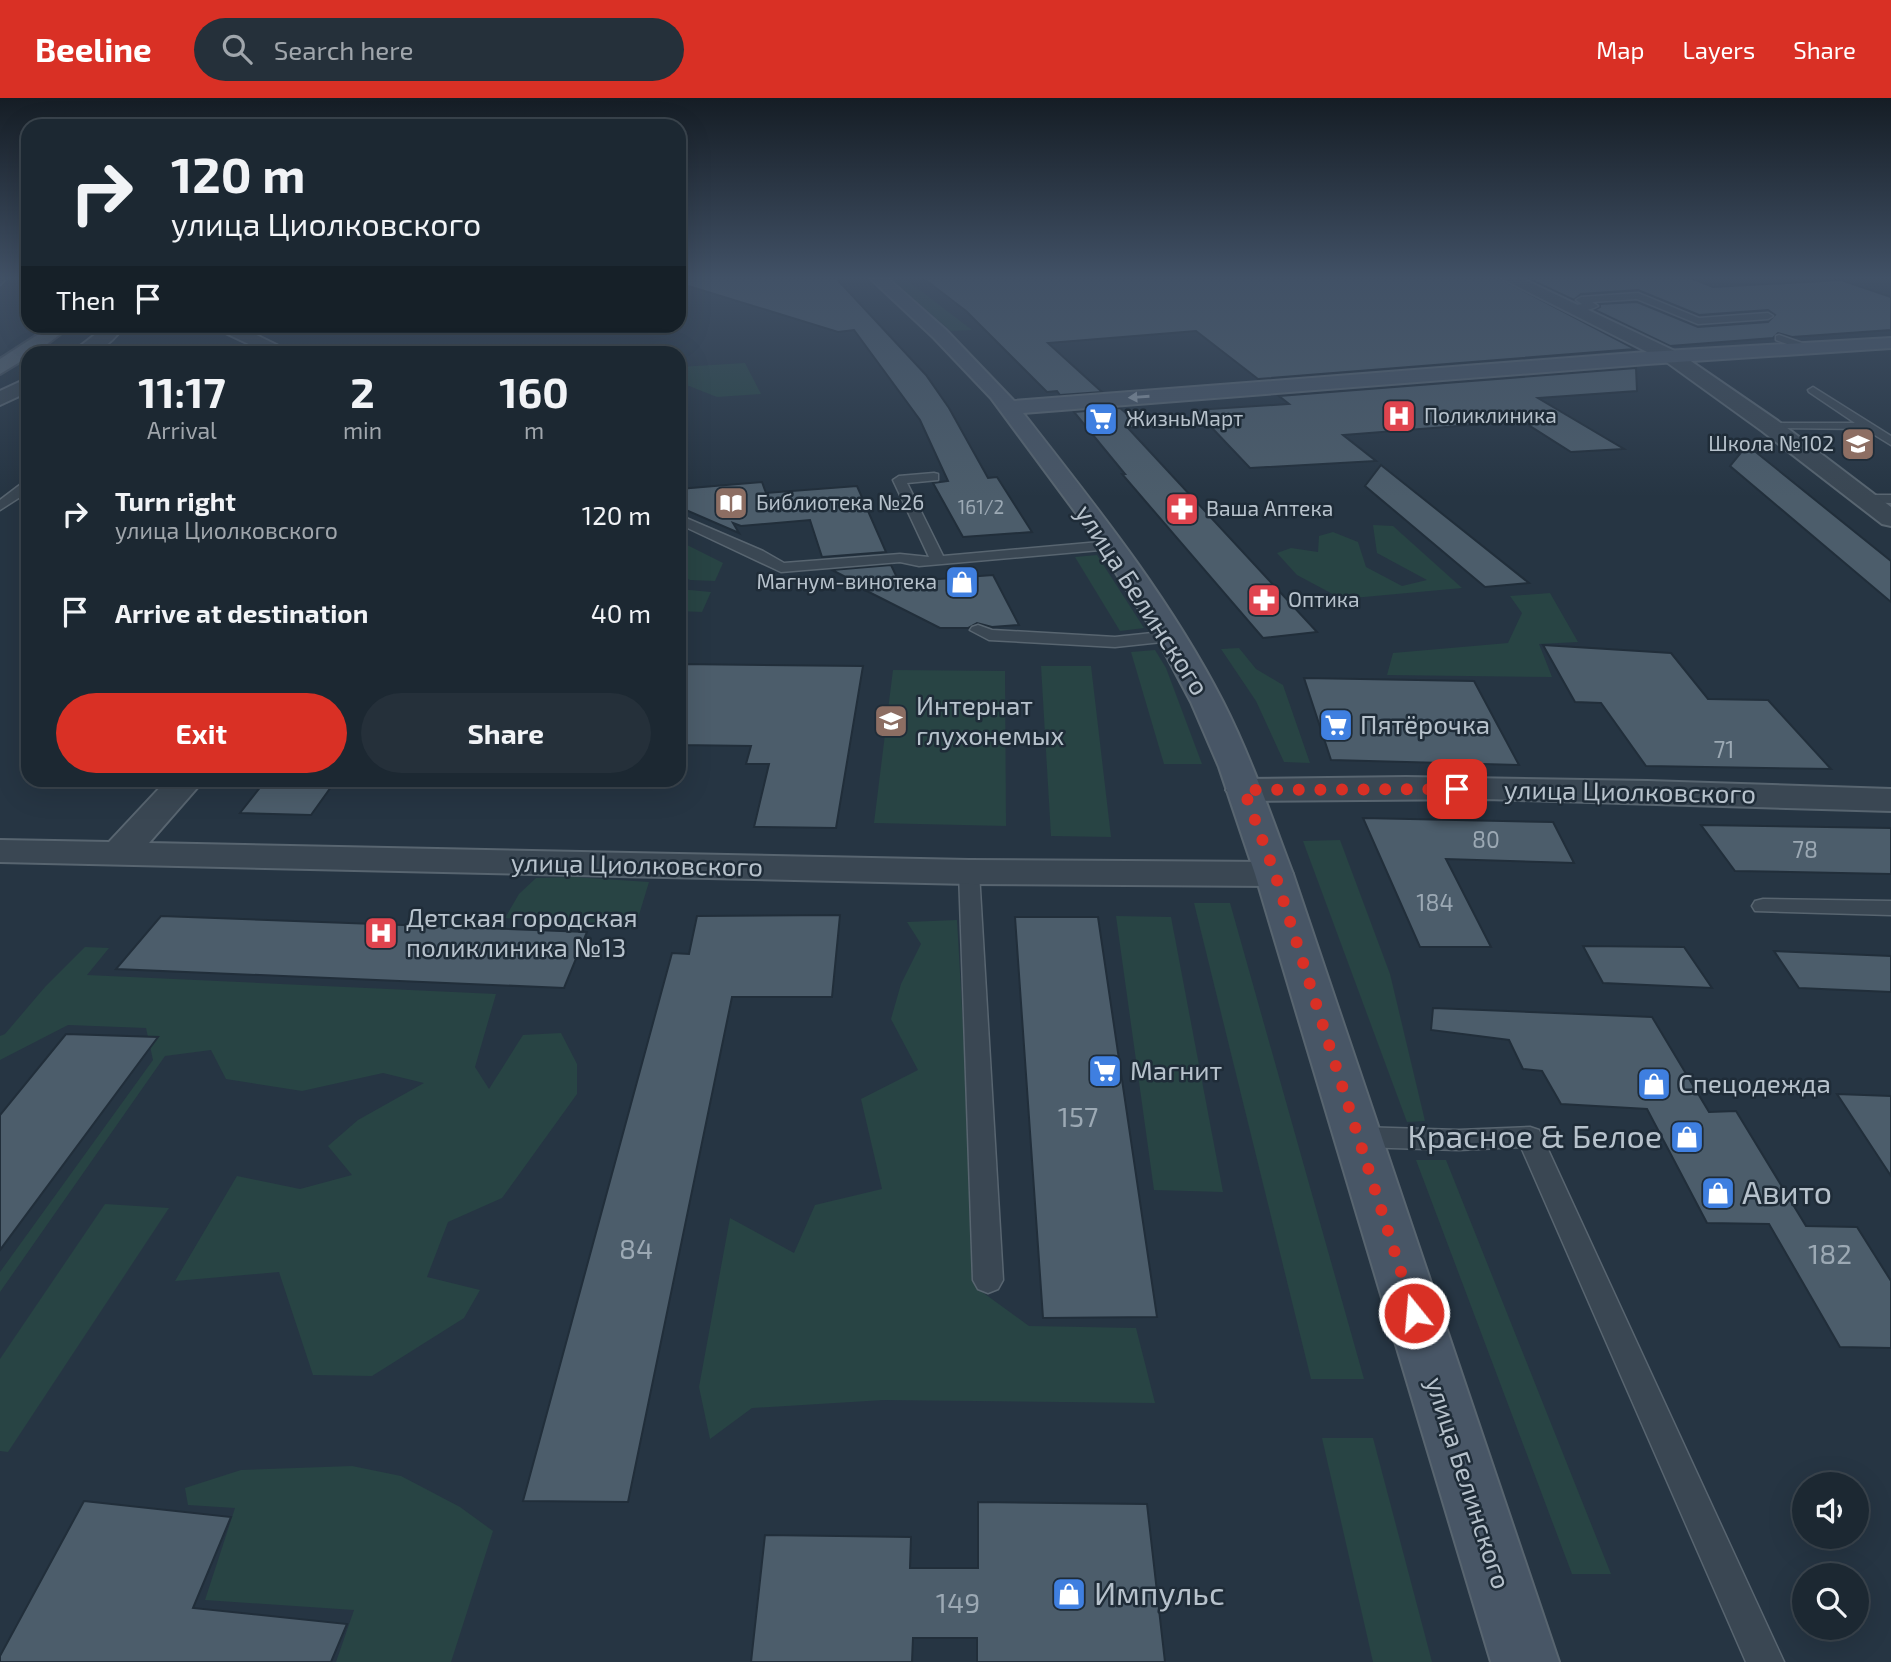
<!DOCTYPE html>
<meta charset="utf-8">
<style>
:root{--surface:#1c2832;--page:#25303a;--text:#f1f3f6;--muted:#a0a6ac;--line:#3a444d;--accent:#d93025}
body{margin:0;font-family:"Exo 2",sans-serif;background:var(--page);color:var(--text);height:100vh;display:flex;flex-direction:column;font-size:26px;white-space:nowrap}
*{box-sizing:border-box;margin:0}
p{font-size:23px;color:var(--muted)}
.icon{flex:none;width:38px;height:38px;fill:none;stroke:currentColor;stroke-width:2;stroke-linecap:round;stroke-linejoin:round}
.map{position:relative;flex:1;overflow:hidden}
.sheet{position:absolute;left:21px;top:248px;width:665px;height:441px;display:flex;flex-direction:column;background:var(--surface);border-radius:21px;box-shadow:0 7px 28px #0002,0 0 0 2px var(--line)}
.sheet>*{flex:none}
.guide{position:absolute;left:21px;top:21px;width:665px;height:214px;border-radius:21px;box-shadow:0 7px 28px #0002,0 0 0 2px var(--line);background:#1c2832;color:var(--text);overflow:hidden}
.tools{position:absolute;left:1792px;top:1374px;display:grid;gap:14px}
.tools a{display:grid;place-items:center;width:77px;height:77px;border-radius:50%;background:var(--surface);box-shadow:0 7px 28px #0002,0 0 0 2px var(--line);font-size:35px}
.pin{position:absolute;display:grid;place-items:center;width:60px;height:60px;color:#fff;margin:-30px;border-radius:14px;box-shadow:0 4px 10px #0006}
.me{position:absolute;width:77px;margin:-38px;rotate:343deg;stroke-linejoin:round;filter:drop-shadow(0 0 5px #0008)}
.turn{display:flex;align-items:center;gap:24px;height:147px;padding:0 35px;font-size:32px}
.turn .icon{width:91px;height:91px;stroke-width:2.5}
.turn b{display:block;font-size:49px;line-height:60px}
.then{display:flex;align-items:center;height:66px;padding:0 35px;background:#0003;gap:14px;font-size:26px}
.eta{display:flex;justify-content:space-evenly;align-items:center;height:119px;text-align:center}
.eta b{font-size:42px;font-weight:700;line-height:49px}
.action{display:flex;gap:14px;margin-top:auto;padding:14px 35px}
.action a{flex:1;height:80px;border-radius:42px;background:var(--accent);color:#fff;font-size:28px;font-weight:700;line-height:80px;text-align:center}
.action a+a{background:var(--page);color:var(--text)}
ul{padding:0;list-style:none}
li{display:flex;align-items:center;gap:21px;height:98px;padding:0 35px}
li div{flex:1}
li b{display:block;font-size:26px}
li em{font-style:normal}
header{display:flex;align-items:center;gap:42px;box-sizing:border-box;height:98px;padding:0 35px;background:var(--accent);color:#fff}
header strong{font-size:33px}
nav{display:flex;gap:38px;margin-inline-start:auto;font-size:24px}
.search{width:490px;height:63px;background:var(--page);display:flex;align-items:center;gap:18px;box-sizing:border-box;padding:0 24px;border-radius:38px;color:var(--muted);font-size:26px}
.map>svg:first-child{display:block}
.green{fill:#284444}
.building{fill:#4c5d6b;stroke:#212e3a;stroke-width:2}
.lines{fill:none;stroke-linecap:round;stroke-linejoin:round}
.lane-casing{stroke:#586570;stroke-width:3}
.street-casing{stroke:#586570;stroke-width:4}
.secondary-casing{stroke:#586570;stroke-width:4}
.primary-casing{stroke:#44505c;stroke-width:4}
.lane{fill:#3a4753;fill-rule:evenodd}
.street{fill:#3a4753;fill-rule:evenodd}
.secondary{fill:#485666;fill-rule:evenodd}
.primary{fill:#586672;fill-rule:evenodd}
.oneway{fill:#909ca8}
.route{stroke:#d93025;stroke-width:12;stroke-dasharray:0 21.6}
.labels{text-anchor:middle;stroke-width:5;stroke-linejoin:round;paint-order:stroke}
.far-number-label{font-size:19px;fill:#9ca9b4}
.far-poi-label{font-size:21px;fill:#b7c2cc;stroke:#1f2c38;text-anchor:start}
.number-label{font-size:23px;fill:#9ca9b4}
.street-label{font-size:26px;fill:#b7c2cc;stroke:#1f2c38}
.poi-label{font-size:26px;fill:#b7c2cc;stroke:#1f2c38;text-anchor:start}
.near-number-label{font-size:28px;fill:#9ca9b4}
.near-poi-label{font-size:32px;fill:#b7c2cc;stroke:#1f2c38;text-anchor:start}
</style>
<header>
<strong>Beeline</strong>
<div class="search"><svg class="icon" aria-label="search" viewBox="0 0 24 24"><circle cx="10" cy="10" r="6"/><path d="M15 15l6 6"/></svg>Search here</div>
<nav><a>Map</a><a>Layers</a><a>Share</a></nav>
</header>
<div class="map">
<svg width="1891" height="1564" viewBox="0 0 1891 1564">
<rect width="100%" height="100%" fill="#263543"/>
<g class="green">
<polygon points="889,180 904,180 972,232 951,233"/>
<polygon points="745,265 761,296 717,299 679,284 679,269"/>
<polygon points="1373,427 1393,428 1462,490 1342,501 1297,477 1277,455 1291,450 1318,454 1319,438 1333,434 1358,444 1366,469 1402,488 1427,482 1377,455"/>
<polygon points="679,443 723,465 715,483 690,482 679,475"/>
<polygon points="1097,457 1144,530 1120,533 1075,459"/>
<polygon points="679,491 711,494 702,514 679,513"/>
<polygon points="1550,495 1578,544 1539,546 1552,579 1387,577 1393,555 1508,545 1522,515 1510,498"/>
<polygon points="1239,550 1256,571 1283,587 1310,665 1284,664 1256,603 1221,551"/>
<polygon points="1155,552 1166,570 1202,666 1164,666 1131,554"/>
<polygon points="1041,568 1091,568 1111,739 1051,738"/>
<polygon points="893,572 1005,573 1006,728 874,725"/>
<polygon points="1340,742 1390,876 1425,1023 1407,1024 1303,743"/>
<polygon points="573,779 649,784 635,830 505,820 519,796 536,780"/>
<polygon points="1194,805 1230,805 1364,1281 1311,1281"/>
<polygon points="1116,818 1171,819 1223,1094 1154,1092"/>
<polygon points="957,822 978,1191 1029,1228 1136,1230 1155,1305 884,1302 752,1310 710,1341 699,1289 730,1120 794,1155 815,1107 882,1091 861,1001 918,972 891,921 901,886 921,846 907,824"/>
<polygon points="85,849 109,850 87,877 496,896 475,969 489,991 523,937 561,935 577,966 577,996 502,1100 448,1124 427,1179 480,1192 464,1220 372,1278 313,1277 279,1174 175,1183 237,1078 300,1091 352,1077 328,1048 358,1022 424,985 383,975 302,993 226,981 211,952 165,958 0,1194 0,1174 153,962 146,930 68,927 0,962 0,938 5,936 45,889"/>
<polygon points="1416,1062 1446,1062 1611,1476 1572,1476"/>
<polygon points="105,1106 169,1110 8,1354 0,1353 0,1261"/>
<polygon points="1322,1340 1373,1340 1432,1564 1373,1564"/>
<polygon points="352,1368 401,1378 460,1409 493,1433 451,1564 336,1564 354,1512 205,1502 235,1410 188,1407 185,1390 241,1372"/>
</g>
<g class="building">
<polygon points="686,180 836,180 926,277 949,310 988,380 997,379 1032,434 963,439 933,385 948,383 920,322 854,232 838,234 685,187"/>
<polygon points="923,180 1499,180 1635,251 1258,281 1196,233 1048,245 1102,294 1060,297 1057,293 1047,294 966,213"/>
<polygon points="1527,180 1691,180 1713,189 1841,182 1891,199 1891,232 1792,239 1778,235 1773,240 1670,248 1595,212 1600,209 1600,206 1637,204 1698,229 1768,224 1775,217 1768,212 1699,217 1638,192 1581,196 1574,202"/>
<polygon points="1636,270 1637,293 1538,300 1624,351 1571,354 1522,323 1343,337 1376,363 1250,370 1195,312 1289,306 1279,298"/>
<polygon points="1120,310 1142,329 1128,330 1317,534 1263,540 1122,376 1125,376 1074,314"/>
<polygon points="1747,347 1891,463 1891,504 1730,368"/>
<polygon points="1381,367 1529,485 1485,489 1365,388"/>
<polygon points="762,384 766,395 857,388 886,454 822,459 810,422 741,428 733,425 739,435 679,409 679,391"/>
<polygon points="891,467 899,484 993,477 1019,527 992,529 977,525 968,530 940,530 853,486 861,487 832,472"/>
<polygon points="1543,547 1671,555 1708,601 1768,602 1831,671 1646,668 1601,605 1575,604"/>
<polygon points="679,566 863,568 836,730 754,729 769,666 746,666 751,648 679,647"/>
<polygon points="1304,580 1474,583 1519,667 1331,662"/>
<polygon points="266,682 336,682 311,717 240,715"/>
<polygon points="1363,720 1553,724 1574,765 1446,761 1491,849 1420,849"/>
<polygon points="1701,727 1891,730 1891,776 1735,773"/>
<polygon points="840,817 832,899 732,899 628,1404 523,1403 672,855 689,856 697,818"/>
<polygon points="161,818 587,834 564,890 116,871"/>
<polygon points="1015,819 1098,819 1157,1219 1043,1220"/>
<polygon points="1583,848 1684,849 1712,890 1603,885"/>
<polygon points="1774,853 1891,858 1891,894 1799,890"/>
<polygon points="1433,910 1652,919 1709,1014 1736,1013 1806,1128 1857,1129 1891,1183 1891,1250 1840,1249 1769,1126 1707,1125 1647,1011 1561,1006 1542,973 1523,971 1509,942 1431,932"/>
<polygon points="66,936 158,939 0,1152 0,1017"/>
<polygon points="1837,996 1891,998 1891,1078"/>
<polygon points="84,1403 231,1419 193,1510 347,1526 331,1564 0,1564 0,1558"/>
<polygon points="978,1404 1147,1406 1165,1564 977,1564 977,1540 913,1540 912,1564 751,1564 765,1437 911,1439 910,1470 978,1470"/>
</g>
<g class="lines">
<g class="lane-casing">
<g id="lane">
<polygon points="0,180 7,180 0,187"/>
<path d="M1638,195L1699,220L1768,215L1773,218L1768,221L1698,226L1637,201L1592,204L1598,208C1590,213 1572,215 1564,210L1582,206L1576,202L1581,199Z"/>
<polygon points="1779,237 1811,248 1812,250 1807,253 1776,242 1776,238"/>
<polygon points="1813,289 1891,338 1891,347 1865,331 1766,330 1764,328 1770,325 1855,325 1809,294 1808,292"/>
<polygon points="934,375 938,376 938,382 907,385 943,458 1111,443 1118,447 1111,451 919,468 900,464 781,474 679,426 679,417 763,453 784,465 900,456 929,459 893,382 899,378"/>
<polygon points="21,386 28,386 28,394 0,412 0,402"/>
<polygon points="1867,397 1891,397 1891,405 1862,404 1862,398"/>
<polygon points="978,527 992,532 1115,539 1171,533 1179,538 1171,543 1115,549 989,542 970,532 972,529"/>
<polygon points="969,768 976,770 979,774 1003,1182 998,1191 988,1195 978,1191 973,1182 959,774 962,770"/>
<polygon points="1763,801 1891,803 1891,817 1755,813 1752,808 1755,803"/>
<polygon points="1358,1029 1459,1032 1530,1029 1539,1032 1784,1564 1746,1564 1521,1049 1459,1052 1358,1049 1349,1046 1345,1039 1349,1032"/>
</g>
</g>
<g class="street-casing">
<g id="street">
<polygon points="1501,180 1521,180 1679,255 1778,323 1891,409 1891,428 1882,426 1762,333 1665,263"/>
<path d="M106,228H124C108,250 96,256 70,256Z"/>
<polygon points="216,228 238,228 295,256 270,256 219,232"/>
<polygon points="28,280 28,294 0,307 0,293"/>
<polygon points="1406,679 1648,683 1891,691 1891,713 1487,701 1244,703 1232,699 1226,692 1232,685 1244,681"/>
<polygon points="167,682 204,682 149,745 969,762 1274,764 1288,768 1293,776 1288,784 1274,788 969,786 0,764 0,742 109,744"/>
</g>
</g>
<g class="secondary-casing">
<path id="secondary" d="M870,180H887L946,232L1014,303L1647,254L1891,240V250L1647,266L1023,315C1095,407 1169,499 1223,604C1251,659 1271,718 1293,776L1559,1564H1491L1255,776L1219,669L1191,604L1156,538L1090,434L991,300L934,240Z"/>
</g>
<g class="primary-casing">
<polygon id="primary" points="51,228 71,228 34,256 28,256 28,259 0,276 0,261"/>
</g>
<use href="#lane" class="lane"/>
<use href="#street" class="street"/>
<use href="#secondary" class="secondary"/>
<use href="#primary" class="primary"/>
</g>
<defs><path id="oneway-solid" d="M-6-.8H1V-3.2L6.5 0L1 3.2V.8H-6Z" transform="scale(1.75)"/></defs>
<use class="oneway" href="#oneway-solid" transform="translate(1139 299) rotate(176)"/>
<linearGradient id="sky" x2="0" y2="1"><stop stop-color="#151d25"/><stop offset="0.45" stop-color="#415166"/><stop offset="1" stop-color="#415166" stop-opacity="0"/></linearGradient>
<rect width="1891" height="399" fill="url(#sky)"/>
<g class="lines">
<polyline class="route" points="1414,1215 1275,776 1244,692 1457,691"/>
</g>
<defs>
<g id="hospital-square" transform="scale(1.75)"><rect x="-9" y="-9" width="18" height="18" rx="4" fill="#e0444e" stroke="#1f2c38"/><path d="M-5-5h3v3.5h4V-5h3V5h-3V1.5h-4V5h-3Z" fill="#fff"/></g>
<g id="supermarket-square" transform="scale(1.75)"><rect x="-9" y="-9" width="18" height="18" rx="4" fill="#3f7fe0" stroke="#1f2c38"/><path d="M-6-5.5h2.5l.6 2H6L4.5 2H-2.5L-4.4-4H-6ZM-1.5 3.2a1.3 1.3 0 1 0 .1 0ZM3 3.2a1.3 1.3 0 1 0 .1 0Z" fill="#fff"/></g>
<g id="school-square" transform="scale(1.75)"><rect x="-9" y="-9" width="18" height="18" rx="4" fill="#8d6e63" stroke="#1f2c38"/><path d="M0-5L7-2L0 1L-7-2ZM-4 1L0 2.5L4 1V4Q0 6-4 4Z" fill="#fff"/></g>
<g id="library-square" transform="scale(1.75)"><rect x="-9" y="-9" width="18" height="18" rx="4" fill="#8d6e63" stroke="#1f2c38"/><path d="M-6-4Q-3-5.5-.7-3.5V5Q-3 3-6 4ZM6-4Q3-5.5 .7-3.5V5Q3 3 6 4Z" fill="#fff"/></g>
<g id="pharmacy-square" transform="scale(1.75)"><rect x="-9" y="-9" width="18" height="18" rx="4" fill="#e0444e" stroke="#1f2c38"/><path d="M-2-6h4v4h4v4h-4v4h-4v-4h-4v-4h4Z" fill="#fff"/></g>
<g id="shop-square" transform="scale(1.75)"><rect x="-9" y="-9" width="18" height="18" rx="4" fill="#3f7fe0" stroke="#1f2c38"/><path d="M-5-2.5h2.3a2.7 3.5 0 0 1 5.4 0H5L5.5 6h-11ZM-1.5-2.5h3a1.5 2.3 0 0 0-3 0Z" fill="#fff"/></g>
</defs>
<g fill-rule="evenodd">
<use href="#hospital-square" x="1399" y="318"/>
<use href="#supermarket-square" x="1101" y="321"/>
<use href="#school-square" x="1858" y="346"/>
<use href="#library-square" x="731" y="405"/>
<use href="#pharmacy-square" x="1182" y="411"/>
<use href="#shop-square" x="962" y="484"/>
<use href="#pharmacy-square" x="1264" y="502"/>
<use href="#school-square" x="891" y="623"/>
<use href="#supermarket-square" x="1336" y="627"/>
<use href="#hospital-square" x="381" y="835"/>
<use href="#supermarket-square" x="1105" y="973"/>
<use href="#shop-square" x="1654" y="986"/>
<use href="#shop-square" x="1687" y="1039"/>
<use href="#shop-square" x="1718" y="1095"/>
<use href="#shop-square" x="1069" y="1496"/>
</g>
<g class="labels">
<g class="far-number-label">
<text x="981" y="416">161/2</text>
</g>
<g class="far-poi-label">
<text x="1424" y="325">Поликлиника</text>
<text x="1126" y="328">ЖизньМарт</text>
<text x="1834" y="353" text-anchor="end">Школа №102</text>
<text x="756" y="412">Библиотека №26</text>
<text x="1206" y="418">Ваша Аптека</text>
<text x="937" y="491" text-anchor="end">Магнум-винотека</text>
<text x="1288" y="509">Оптика</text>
</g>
<g class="number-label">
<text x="1724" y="660">71</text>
<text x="1486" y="750">80</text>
<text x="1805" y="760">78</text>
<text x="1435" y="813">184</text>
</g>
<g class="street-label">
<text transform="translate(1142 502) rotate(57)" y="9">улица Белинского</text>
<text transform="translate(1630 694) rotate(1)" y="9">улица Циолковского</text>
<text transform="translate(637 767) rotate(1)" y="9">улица Циолковского</text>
<text transform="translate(1468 1385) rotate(72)" y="9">улица Белинского</text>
</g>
<g class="poi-label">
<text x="916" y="617">Интернат<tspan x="916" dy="30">глухонемых</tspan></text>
<text x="1360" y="636">Пятёрочка</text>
<text x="406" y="829">Детская городская<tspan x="406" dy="30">поликлиника №13</tspan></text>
<text x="1130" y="982">Магнит</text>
<text x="1678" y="995">Спецодежда</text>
</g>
<g class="near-number-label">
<text x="1078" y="1029">157</text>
<text x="636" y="1161">84</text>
<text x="1830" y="1166">182</text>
<text x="958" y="1515">149</text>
</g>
<g class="near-poi-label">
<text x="1662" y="1050" text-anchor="end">Красное &amp; Белое</text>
<text x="1742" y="1106">Авито</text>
<text x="1094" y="1507">Импульс</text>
</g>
</g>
</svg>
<div class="tools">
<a><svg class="icon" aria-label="sound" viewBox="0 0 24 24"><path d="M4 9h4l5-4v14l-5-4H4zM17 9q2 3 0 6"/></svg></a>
<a><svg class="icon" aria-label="search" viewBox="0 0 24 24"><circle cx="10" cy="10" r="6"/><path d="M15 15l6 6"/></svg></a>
</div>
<div class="pin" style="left:1457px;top:691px;background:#d93025"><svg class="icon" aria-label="arrive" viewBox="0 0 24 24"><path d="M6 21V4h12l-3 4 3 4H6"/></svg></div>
<svg class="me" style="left:1414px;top:1215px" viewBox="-20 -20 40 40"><circle r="17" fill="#d93025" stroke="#fff" stroke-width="3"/><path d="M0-11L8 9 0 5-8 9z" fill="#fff"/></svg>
<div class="guide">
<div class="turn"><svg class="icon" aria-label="right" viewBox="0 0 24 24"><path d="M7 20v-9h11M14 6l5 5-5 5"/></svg><div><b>120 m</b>улица Циолковского</div></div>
<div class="then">Then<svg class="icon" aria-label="arrive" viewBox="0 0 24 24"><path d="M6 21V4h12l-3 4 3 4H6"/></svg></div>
</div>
<section class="sheet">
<div class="eta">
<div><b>11:17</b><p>Arrival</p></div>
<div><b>2</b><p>min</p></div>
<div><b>160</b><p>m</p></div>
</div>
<ul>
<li><svg class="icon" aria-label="right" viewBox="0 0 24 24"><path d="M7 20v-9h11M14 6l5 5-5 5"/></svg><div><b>Turn right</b><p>улица Циолковского</p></div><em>120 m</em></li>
<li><svg class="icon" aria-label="arrive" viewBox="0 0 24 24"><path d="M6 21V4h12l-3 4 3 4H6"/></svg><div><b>Arrive at destination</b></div><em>40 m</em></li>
</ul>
<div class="action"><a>Exit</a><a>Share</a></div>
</section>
</div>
